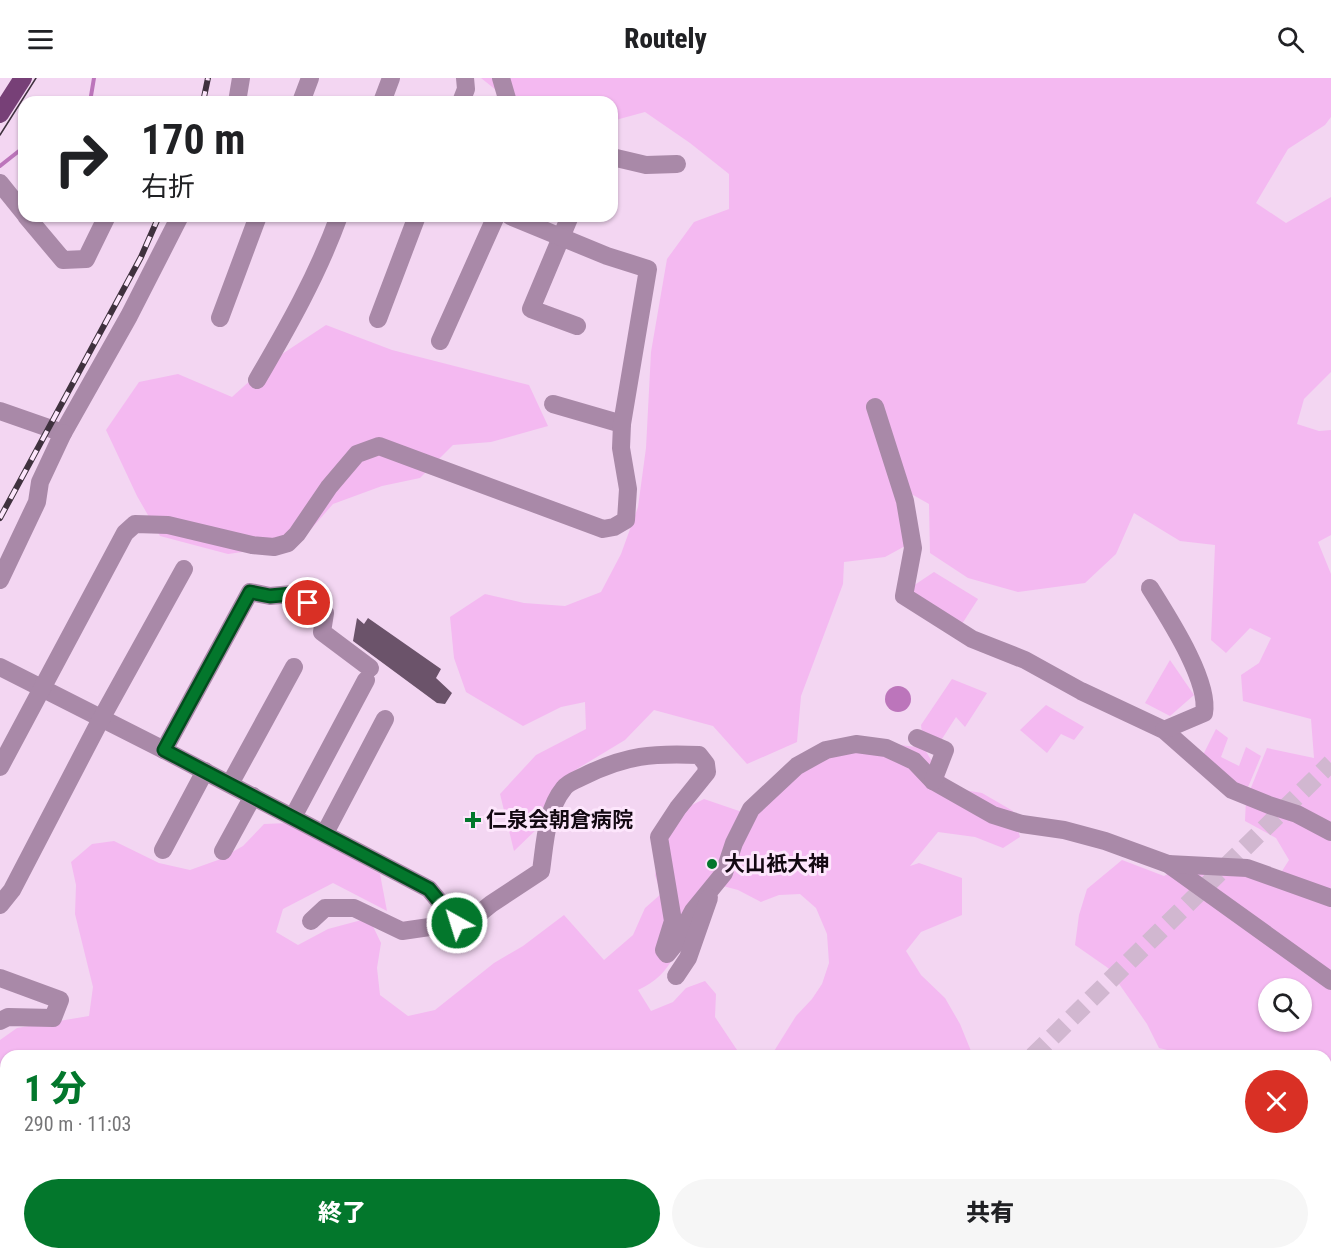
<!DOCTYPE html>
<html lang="ja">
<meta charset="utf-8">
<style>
:root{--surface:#fff;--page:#f6f6f6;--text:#202124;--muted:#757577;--accent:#03772c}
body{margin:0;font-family:"Roboto Condensed","Noto Sans JP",sans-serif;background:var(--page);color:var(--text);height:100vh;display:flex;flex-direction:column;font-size:22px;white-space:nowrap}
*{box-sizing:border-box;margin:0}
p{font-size:20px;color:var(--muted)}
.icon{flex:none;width:33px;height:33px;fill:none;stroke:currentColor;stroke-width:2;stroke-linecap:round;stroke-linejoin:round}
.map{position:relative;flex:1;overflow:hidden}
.side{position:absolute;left:0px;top:972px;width:1332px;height:210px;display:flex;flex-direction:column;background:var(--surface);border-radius:18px 18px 0 0;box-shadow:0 2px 4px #0004}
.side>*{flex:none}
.hud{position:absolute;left:18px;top:18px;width:600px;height:126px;border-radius:18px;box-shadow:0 2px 4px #0004;background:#fff;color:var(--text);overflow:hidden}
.tools{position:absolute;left:1258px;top:900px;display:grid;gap:12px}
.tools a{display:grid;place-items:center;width:54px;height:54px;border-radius:50%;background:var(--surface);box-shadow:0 2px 4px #0004;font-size:30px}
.pin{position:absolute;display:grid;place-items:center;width:51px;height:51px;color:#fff;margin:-26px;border:3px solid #fff;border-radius:50%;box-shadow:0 2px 6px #0007}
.me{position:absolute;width:66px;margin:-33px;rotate:321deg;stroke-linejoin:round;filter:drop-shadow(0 0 4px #0008)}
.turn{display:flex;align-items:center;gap:21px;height:126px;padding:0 24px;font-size:27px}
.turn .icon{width:78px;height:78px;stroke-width:2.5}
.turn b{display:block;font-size:42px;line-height:51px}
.round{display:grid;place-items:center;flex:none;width:63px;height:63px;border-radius:32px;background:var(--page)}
.headline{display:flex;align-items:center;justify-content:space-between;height:102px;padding:0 24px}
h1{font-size:36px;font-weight:800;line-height:45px;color:var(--accent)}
.cta{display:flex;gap:12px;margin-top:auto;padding:12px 24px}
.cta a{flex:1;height:69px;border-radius:36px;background:var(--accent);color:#fff;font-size:24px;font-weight:800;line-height:69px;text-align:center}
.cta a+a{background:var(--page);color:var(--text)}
header{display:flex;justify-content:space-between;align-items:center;height:78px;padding:0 24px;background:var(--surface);font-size:27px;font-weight:800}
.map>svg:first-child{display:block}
.green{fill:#f4b9f1;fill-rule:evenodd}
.water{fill:#bc75bb}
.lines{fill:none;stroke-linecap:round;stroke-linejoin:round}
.stream{stroke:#bc75bb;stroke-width:4}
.building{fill:#6b536a}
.highway-tunnel{stroke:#d1b7d0;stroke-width:18;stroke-dasharray:18 9;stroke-linecap:butt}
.minor{stroke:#a989a8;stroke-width:18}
.major{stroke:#774077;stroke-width:18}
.highway{stroke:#642364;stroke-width:18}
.tram{stroke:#3f313e;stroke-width:1.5}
.rail-casing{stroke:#3f313e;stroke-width:6}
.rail{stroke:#fde6fc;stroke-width:4;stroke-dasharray:11;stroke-linecap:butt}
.route-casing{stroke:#024d1d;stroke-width:15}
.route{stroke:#03772c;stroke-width:10}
.poi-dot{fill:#03772c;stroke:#fde6fc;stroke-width:2}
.labels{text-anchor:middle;stroke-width:6;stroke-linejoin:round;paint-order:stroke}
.poi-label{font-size:21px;font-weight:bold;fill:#130912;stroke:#fde6fc;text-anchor:start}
</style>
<header><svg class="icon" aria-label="menu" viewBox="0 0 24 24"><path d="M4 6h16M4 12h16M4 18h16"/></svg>Routely<svg class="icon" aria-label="search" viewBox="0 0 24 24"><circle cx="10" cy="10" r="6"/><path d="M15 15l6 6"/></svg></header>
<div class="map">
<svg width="1331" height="1182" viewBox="0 0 1331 1182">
<rect width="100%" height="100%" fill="#f3d6f2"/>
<g class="green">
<path d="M481,0H1331V39L1325,47L1288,71L1256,125L1286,145L1331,119V294L1304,321L1297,346L1319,353L1331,352V457L1318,464L1331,496V1182H1266L1263,1176H1326V978H1193L1159,970L1147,946L1108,890L1075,867L1079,837L1087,811L1122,782L1164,798L1189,784L1277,801L1289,782L1276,760L1245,743L1246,722L1267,670L1314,680L1311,641L1243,623L1241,597L1259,585L1271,560L1250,550L1226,575L1211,562L1215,467L1180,463L1134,435L1116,476L1085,505L1018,514L968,500L930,475L929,426L906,413L907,467L885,479L844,484L843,506L801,618L797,664L747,686L713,648L654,632L625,662L577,691L552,717L541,747L514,773L500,716L536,677L586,651L585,624L561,629L523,648L466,614L454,580L450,539L485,516L524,525L565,528L601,514L621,476L638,429L646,370L651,274L667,181L694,144L729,131V96L690,65L645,34L612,43V24H511ZM1269,910H1302V944H1269Z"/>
<polygon points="326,247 392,272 529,307 548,348 491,364 453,367 420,400 382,408 333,426 298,466 228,476 160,458 137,418 106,352 139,304 178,296 232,319 273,282"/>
<polygon points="934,494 978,521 960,549 907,516 910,510"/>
<polygon points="1170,582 1194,617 1170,638 1145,625"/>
<polygon points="952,601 987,615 965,649 956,639 940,664 922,655 921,647"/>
<polygon points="1046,627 1084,649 1074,662 1061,656 1047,675 1020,652"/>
<polygon points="1216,651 1228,660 1221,679 1239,688 1246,669 1261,678 1246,714 1200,683"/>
<path d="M861,662L924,670L937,692L958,711L982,715L1013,733L1020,759L1003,770L975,759L938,754L910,788L919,785L962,800V837L921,854L906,873L921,897L945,920L960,946L973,978H771L796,938L812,921L822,906L829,885L827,856L816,830L800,816L779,817L761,824L738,812L719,807C711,816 702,825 695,836C677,866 675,896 638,912L651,933L673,924L686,910L705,903L716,916L715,939L741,978H6V1176H753L756,1182H0V962L17,950L89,938L93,909L75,836L76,807L71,784L92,766L114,763L159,785L190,792L218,782L243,768L264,746L288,745L380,796L387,833L333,805L283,831L276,854L298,867L328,851L369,840L381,865L377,890L380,917L408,938L435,932L494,885L523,868L564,837L604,882L633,857L645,830L661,816L655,797L663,761L682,732L704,721L742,734L822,676Z"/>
</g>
<circle class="water" cx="898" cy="621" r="13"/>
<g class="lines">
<g class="stream">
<polyline points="90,24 94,0"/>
<polyline points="0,88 24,69"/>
</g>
</g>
<polygon class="building" points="357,540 364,546 368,540 441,591 436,600 452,615 445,626 437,625 353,563"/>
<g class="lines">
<polyline class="highway-tunnel" points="1033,978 1331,685"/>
<g class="minor">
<polyline points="501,0 508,24"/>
<polyline points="237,24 241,0"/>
<polyline points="301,24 310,0"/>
<polyline points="382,24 391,0"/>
<polyline points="461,24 466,11 465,0"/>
<polyline points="612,79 646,87 677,86"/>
<polyline points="0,105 24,135"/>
<polyline points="26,138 63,182 86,181 107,138"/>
<polyline points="570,138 531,231 577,248"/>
<polyline points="220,240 258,138"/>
<polyline points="378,241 417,138"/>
<polyline points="440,263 496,138"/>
<path d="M257,302C288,249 318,196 339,138"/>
<polyline points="553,326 622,346"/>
<polyline points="875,329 905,423 913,470 904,518 972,561 1025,582 1081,613 1164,652 1232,712 1269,727 1297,736 1331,754"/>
<polyline points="0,333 63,355 129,238 180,138"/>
<polyline points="0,502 37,424 40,404 63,355"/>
<path d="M1150,510C1168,539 1210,603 1204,635L1164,652"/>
<path d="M0,589L164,672L429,811L457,845L465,847L491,826L541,793C545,765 546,732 564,710C568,704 578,701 584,698C626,677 653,675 699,677L706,686L707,694L678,730L659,759L673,843L664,872L667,876L676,865L693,833L724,795L734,765L751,731L797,688L826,672L856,666L886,670L914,683L933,703L993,737L1022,746L1064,752L1105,763L1168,786L1331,903"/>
<polyline points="917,660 945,672 933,703"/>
<polyline points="164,672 250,514 270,518 292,516 325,535 322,554 370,590"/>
<polyline points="0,689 125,455 135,446 168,447 252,467 274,469 288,465 297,456 329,409 357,376 379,368 603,451 614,449 626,442 628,411 621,370 622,346 648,191 607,178 510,138"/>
<polyline points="230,706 294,589"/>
<polyline points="293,739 366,602"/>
<polyline points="325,755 385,641"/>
<polyline points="163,772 205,693"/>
<polyline points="223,773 253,718"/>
<polyline points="1168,786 1247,790 1331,820"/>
<polyline points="0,827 12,812 101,641 184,491"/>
<polyline points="311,843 325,830 354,830 402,853 457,845"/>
<polyline points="676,898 688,880 709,820"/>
<polyline points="0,900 60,922 53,940 8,939 0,943"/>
<polyline points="1255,1176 1259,1182"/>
</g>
<polyline class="major" points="0,36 23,0"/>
<polyline class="highway" points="824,1182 830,1176"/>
<polyline class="tram" points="0,57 36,0"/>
<g class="rail-casing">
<g id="rail">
<polyline points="203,24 208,0"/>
<polyline points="0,440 141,179 159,138"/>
</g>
</g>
<use href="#rail" class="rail"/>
</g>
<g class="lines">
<g class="route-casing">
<polyline id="route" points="308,525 292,516 270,518 250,514 164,672 429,811 457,845"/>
</g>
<use href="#route" class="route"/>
</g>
<g class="poi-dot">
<path d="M470 733h6v6h6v6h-6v6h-6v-6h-6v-6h6z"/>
<circle cx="712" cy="786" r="6"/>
</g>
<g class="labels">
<g class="poi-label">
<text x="486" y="749">仁泉会朝倉病院</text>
<text x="724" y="793">大山衹大神</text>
</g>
</g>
</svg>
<div class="tools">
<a><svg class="icon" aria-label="search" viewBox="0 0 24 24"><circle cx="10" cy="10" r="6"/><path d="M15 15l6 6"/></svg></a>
</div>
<div class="pin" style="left:308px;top:525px;background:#d93025"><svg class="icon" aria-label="arrive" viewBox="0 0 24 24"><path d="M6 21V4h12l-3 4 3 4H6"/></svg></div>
<svg class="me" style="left:457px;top:845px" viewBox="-20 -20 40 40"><circle r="17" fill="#03772c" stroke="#fff" stroke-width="3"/><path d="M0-11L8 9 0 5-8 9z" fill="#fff"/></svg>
<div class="hud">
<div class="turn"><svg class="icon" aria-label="right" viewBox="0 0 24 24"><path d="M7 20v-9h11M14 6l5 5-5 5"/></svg><div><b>170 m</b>右折</div></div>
</div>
<section class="side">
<div class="headline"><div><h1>1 分</h1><p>290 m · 11:03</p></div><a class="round" style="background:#d93025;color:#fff"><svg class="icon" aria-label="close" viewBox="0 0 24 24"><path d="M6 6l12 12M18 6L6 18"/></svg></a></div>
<div class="cta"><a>終了</a><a>共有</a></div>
</section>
</div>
